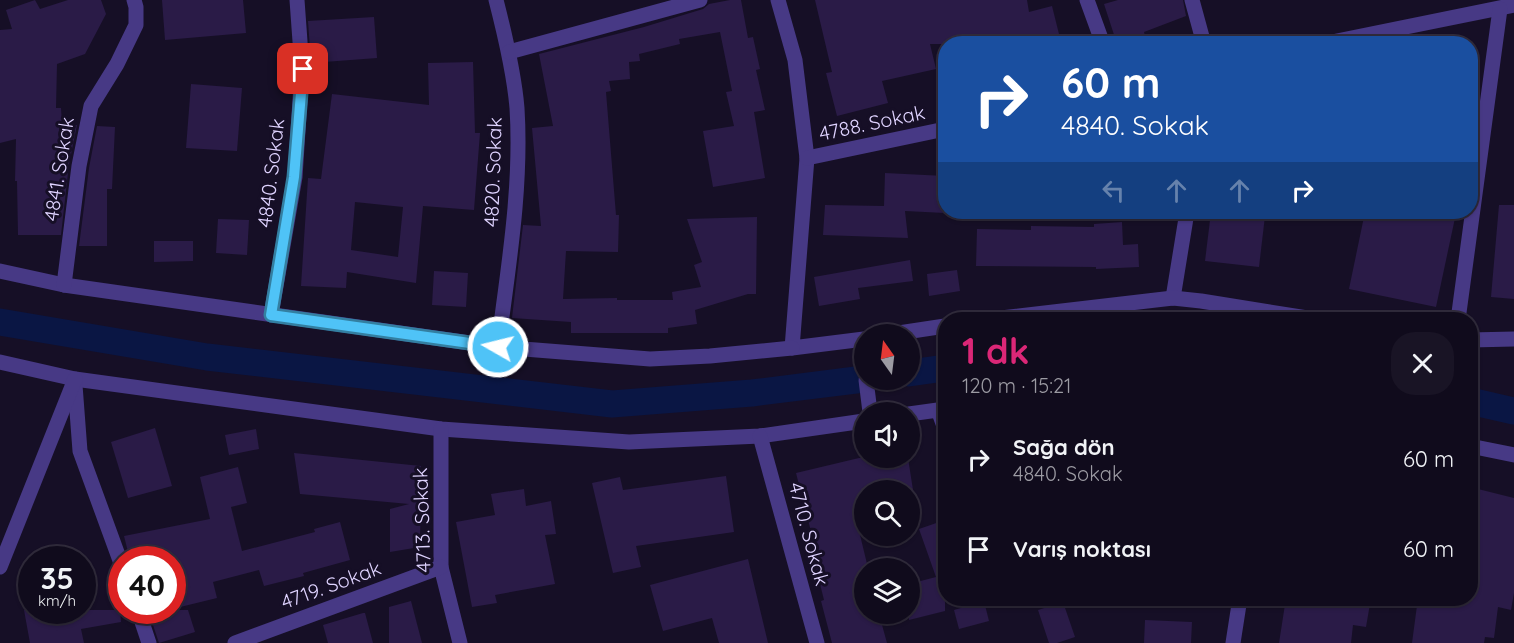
<!DOCTYPE html>
<html lang="tr">
<meta charset="utf-8">
<style>
:root{--surface:#100b1c;--page:#191425;--text:#f1f3f6;--muted:#9c9ba3;--line:#302b3b;--accent:#db2777}
body{margin:0;font-family:Quicksand,sans-serif;background:var(--page);color:var(--text);height:100vh;display:flex;flex-direction:column;font-size:22px;white-space:nowrap}
*{box-sizing:border-box;margin:0}
p{font-size:20px;color:var(--muted)}
.icon{flex:none;width:33px;height:33px;fill:none;stroke:currentColor;stroke-width:2;stroke-linecap:round;stroke-linejoin:round}
.map{position:relative;flex:1;overflow:hidden}
.side{position:absolute;left:938px;top:312px;width:540px;height:294px;display:flex;flex-direction:column;background:var(--surface);border-radius:24px;box-shadow:0 2px 4px #0004,0 0 0 2px var(--line)}
.side>*{flex:none}
.top-card{position:absolute;left:938px;top:36px;width:540px;height:183px;border-radius:24px;box-shadow:0 2px 4px #0004,0 0 0 2px var(--line);background:#1a4fa0;color:#fff;overflow:hidden}
.needle{width:39px;rotate:346deg}
.controls{position:absolute;left:854px;top:324px;display:grid;gap:12px}
.controls a{display:grid;place-items:center;width:66px;height:66px;border-radius:50%;background:var(--surface);box-shadow:0 2px 4px #0004,0 0 0 2px var(--line);font-size:30px}
.speed{position:absolute;left:18px;top:546px;display:flex;gap:12px;font-size:30px;font-weight:700;text-align:center}
.speed>*{display:grid;place-content:center;width:78px;height:78px;border-radius:50%;background:var(--surface);box-shadow:0 2px 4px #0004,0 0 0 2px var(--line);line-height:1}
.speed small{font-size:15px;font-weight:400}
.speed .limit{border:9px solid #d22;background:#fff;color:#111}
.pin{position:absolute;display:grid;place-items:center;width:51px;height:51px;color:#fff;margin:-26px;border-radius:12px;box-shadow:0 3px 9px #0006}
.me{position:absolute;width:66px;margin:-33px;rotate:278deg;stroke-linejoin:round;filter:drop-shadow(0 0 4px #0008)}
.turn{display:flex;align-items:center;gap:21px;height:126px;padding:0 24px;font-size:27px}
.turn .icon{width:78px;height:78px;stroke-width:2.5}
.turn b{display:block;font-size:42px;line-height:51px}
.lanes{display:flex;align-items:center;height:57px;padding:0 24px;background:#0003;justify-content:center;gap:30px;direction:ltr}
.lanes .off{opacity:.35}
.round{display:grid;place-items:center;flex:none;width:63px;height:63px;border-radius:24px;background:var(--page)}
.head{display:flex;align-items:center;justify-content:space-between;height:102px;padding:0 24px}
h1{font-size:36px;font-weight:800;line-height:45px;color:var(--accent)}
ul{padding:0;list-style:none}
li{display:flex;align-items:center;gap:18px;height:90px;padding:0 24px}
li div{flex:1}
li b{display:block;font-size:22px}
li em{font-style:normal}
.map>svg:first-child{display:block}
.lines{fill:none;stroke-linecap:round;stroke-linejoin:round}
.canal{stroke:#0a1644;stroke-width:27}
.building{fill:#2a1b47;fill-rule:evenodd}
.minor{stroke:#473985;stroke-width:15}
.route-casing{stroke:#337fa1;stroke-width:15}
.route{stroke:#4fc3f7;stroke-width:10}
.labels{text-anchor:middle;stroke-width:6;stroke-linejoin:round;paint-order:stroke}
.street-label{font-size:20px;fill:#dfd3ff;stroke:#160f26}
</style>
<div class="map">
<svg width="1514" height="643" viewBox="0 0 1514 643">
<rect width="100%" height="100%" fill="#160f26"/>
<g class="lines">
<g class="canal">
<polyline points="0,322 207,357 612,404 752,393 864,379"/>
<polyline points="909,373 945,368"/>
<polyline points="1470,401 1514,411"/>
</g>
</g>
<g class="building">
<polygon points="35,0 40,9 68,0 101,0 106,14 85,54 57,64 56,108 61,108 62,124 77,125 69,164 61,235 18,235 17,181 15,181 16,139 0,143 0,30 12,29 6,10"/>
<polygon points="162,0 243,0 246,33 165,40"/>
<polygon points="730,0 741,0 748,38 753,37 760,69 756,70 765,110 754,112 765,178 713,187 703,131 734,126 726,92 732,91 720,32 679,39 680,44 639,54 640,61 629,62 630,79 609,81 611,91 606,92 616,215 619,215 618,252 566,251 563,299 617,298 617,300 673,300 672,292 701,287 694,265 702,262 687,219 757,217 756,294 748,294 695,310 697,324 668,328 668,333 571,333 571,322 512,318 523,225 541,226 532,128 553,126 539,54 644,27 703,9 709,4"/>
<polygon points="815,0 1027,0 1029,12 1052,6 1059,34 1042,38 1044,44 930,44 936,69 882,81 888,103 837,116 826,73 832,72"/>
<polygon points="1118,0 1183,0 1186,16 1144,32 1145,36 1117,44 1104,4"/>
<polygon points="374,17 377,58 311,63 308,21"/>
<path d="M473,62L475,133H480L474,210L423,206L416,283L347,272L346,288L301,286L308,178L321,179L332,94L429,105L428,63ZM355,202L403,207L398,257L351,250Z"/>
<polygon points="191,84 242,88 237,151 186,148"/>
<polygon points="97,126 115,127 112,189 107,189 107,246 79,246 89,168"/>
<polygon points="885,173 945,176 945,213 905,211 908,238 823,235 825,205 884,206"/>
<polygon points="1499,205 1514,205 1514,299 1491,297"/>
<polygon points="1211,212 1265,216 1259,267 1205,261"/>
<polygon points="1365,212 1425,212 1455,218 1436,307 1349,289"/>
<polygon points="218,219 249,220 247,255 216,253"/>
<polygon points="1122,222 1123,245 1138,244 1139,267 1096,269 1096,267 976,266 977,229 1031,230 1031,226 1094,227 1094,224"/>
<polygon points="154,241 193,241 193,261 154,262"/>
<polygon points="910,260 913,281 858,288 860,299 819,306 814,277"/>
<polygon points="957,270 960,291 929,296 927,274"/>
<polygon points="434,271 468,273 466,307 432,305"/>
<polygon points="155,428 172,486 128,498 111,442"/>
<polygon points="256,429 259,449 229,455 225,435"/>
<polygon points="294,453 421,466 420,547 390,552 390,509 409,504 300,494"/>
<polygon points="859,458 908,458 913,490 864,490 864,508 854,510 868,568 864,568 864,614 879,614 887,643 832,643 821,601 824,600 813,556 817,555 796,473"/>
<polygon points="238,467 247,503 231,507 242,551 315,532 314,529 340,522 350,560 303,573 304,576 264,586 259,570 213,582 217,598 172,609 172,560 162,560 160,548 129,556 124,536 210,519 200,477"/>
<polygon points="726,476 734,532 636,546 641,567 613,573 592,483 620,477 623,490"/>
<polygon points="1470,487 1514,498 1514,593 1511,610 1498,607 1494,638 1485,637 1484,643 1412,643 1418,598 1470,598"/>
<polygon points="524,489 526,506 551,501 556,534 545,535 555,584 495,595 497,603 472,607 456,522 495,515 491,494"/>
<polygon points="945,520 945,611 909,620 909,584 936,577 919,529"/>
<polygon points="748,559 768,643 719,643 712,618 663,631 650,585"/>
<polygon points="1286,598 1371,598 1366,627 1353,625 1351,643 1279,643"/>
<polygon points="411,601 422,643 389,643 389,607"/>
<polygon points="984,601 989,621 959,629 954,610"/>
<polygon points="1063,602 1075,637 1057,643 1049,643 1038,610"/>
<polygon points="24,610 120,610 121,622 81,629 84,643 30,643"/>
<polygon points="148,610 188,610 195,632 159,643"/>
<polygon points="363,613 365,613 373,643 328,643 323,625"/>
<polygon points="1145,620 1192,622 1191,643 1144,643"/>
</g>
<g class="lines">
<g class="minor">
<path d="M496,0C505,35 514,72 517,108C522,188 508,268 498,347"/>
<polyline points="778,0 795,60 807,158 792,348 864,339"/>
<polyline points="1087,0 1103,44"/>
<polyline points="1192,0 1204,44"/>
<polyline points="1322,44 1514,5"/>
<polyline points="509,52 700,0"/>
<polyline points="807,158 945,129"/>
<polyline points="0,271 64,285 498,347 650,359 710,356 792,348"/>
<polyline points="64,285 79,166 91,106 117,64 136,25 136,7 134,0"/>
<polyline points="1173,298 1187,212"/>
<polyline points="271,315 295,177 302,69 297,0"/>
<polyline points="983,320 1173,298 1201,301 1320,320"/>
<polyline points="1458,320 1500,9"/>
<polyline points="892,334 945,326"/>
<polyline points="861,340 864,363"/>
<polyline points="1470,340 1514,339"/>
<polyline points="0,362 75,379 441,429 629,442 760,436 864,421"/>
<polyline points="866,380 870,412"/>
<polyline points="75,385 80,451 122,566"/>
<polyline points="938,410 945,429"/>
<polyline points="909,414 945,409"/>
<polyline points="441,429 441,567 460,643"/>
<polyline points="760,436 817,643"/>
<polyline points="1470,446 1514,455"/>
<polyline points="0,567 75,379"/>
<polyline points="1009,598 1010,598"/>
<polyline points="1221,598 1239,602"/>
<polyline points="138,610 149,643"/>
<polyline points="235,643 441,567"/>
<polyline points="1233,643 1240,598"/>
</g>
</g>
<g class="lines">
<g class="route-casing">
<polyline id="route" points="303,69 294,177 271,315 498,347"/>
</g>
<use href="#route" class="route"/>
</g>
<g class="labels">
<g class="street-label">
<text transform="translate(872 123) rotate(-12)" y="7">4788. Sokak</text>
<text transform="translate(59 169) rotate(-81)" y="7">4841. Sokak</text>
<text transform="translate(493 172) rotate(-88)" y="7">4820. Sokak</text>
<text transform="translate(271 173) rotate(-83)" y="7">4840. Sokak</text>
<text transform="translate(422 520) rotate(-92)" y="7">4713. Sokak</text>
<text transform="translate(809 534) rotate(75)" y="7">4710. Sokak</text>
<text transform="translate(331 585) rotate(-20)" y="7">4719. Sokak</text>
</g>
</g>
</svg>
<div class="controls">
<a><svg class="needle" viewBox="-14 -14 28 28"><path d="M0-13l5 13h-10z" fill="#e53935"/><path d="M0 13l5-13h-10z" fill="#9c9ba3"/></svg></a>
<a><svg class="icon" aria-label="sound" viewBox="0 0 24 24"><path d="M4 9h4l5-4v14l-5-4H4zM17 9q2 3 0 6"/></svg></a>
<a><svg class="icon" aria-label="search" viewBox="0 0 24 24"><circle cx="10" cy="10" r="6"/><path d="M15 15l6 6"/></svg></a>
<a><svg class="icon" aria-label="layers" viewBox="0 0 24 24"><path d="M12 4l9 5-9 5-9-5zM3 14l9 5 9-5"/></svg></a>
</div>
<div class="speed"><div>35<small>km/h</small></div><div class="limit">40</div></div>
<div class="pin" style="left:303px;top:69px;background:#d93025"><svg class="icon" aria-label="arrive" viewBox="0 0 24 24"><path d="M6 21V4h12l-3 4 3 4H6"/></svg></div>
<svg class="me" style="left:498px;top:347px" viewBox="-20 -20 40 40"><circle r="17" fill="#4fc3f7" stroke="#fff" stroke-width="3"/><path d="M0-11L8 9 0 5-8 9z" fill="#fff"/></svg>
<div class="top-card">
<div class="turn"><svg class="icon" aria-label="right" viewBox="0 0 24 24"><path d="M7 20v-9h11M14 6l5 5-5 5"/></svg><div><b>60 m</b>4840. Sokak</div></div>
<div class="lanes"><svg class="icon off" aria-label="left" viewBox="0 0 24 24"><path d="M17 20v-9H6M10 6l-5 5 5 5"/></svg><svg class="icon off" aria-label="ahead" viewBox="0 0 24 24"><path d="M12 20V5M6 11l6-6 6 6"/></svg><svg class="icon off" aria-label="ahead" viewBox="0 0 24 24"><path d="M12 20V5M6 11l6-6 6 6"/></svg><svg class="icon" aria-label="right" viewBox="0 0 24 24"><path d="M7 20v-9h11M14 6l5 5-5 5"/></svg></div>
</div>
<section class="side">
<div class="head"><div><h1>1 dk</h1><p>120 m · 15:21</p></div><a class="round"><svg class="icon" aria-label="close" viewBox="0 0 24 24"><path d="M6 6l12 12M18 6L6 18"/></svg></a></div>
<ul>
<li><svg class="icon" aria-label="right" viewBox="0 0 24 24"><path d="M7 20v-9h11M14 6l5 5-5 5"/></svg><div><b>Sağa dön</b><p>4840. Sokak</p></div><em>60 m</em></li>
<li><svg class="icon" aria-label="arrive" viewBox="0 0 24 24"><path d="M6 21V4h12l-3 4 3 4H6"/></svg><div><b>Varış noktası</b></div><em>60 m</em></li>
</ul>
</section>
</div>
